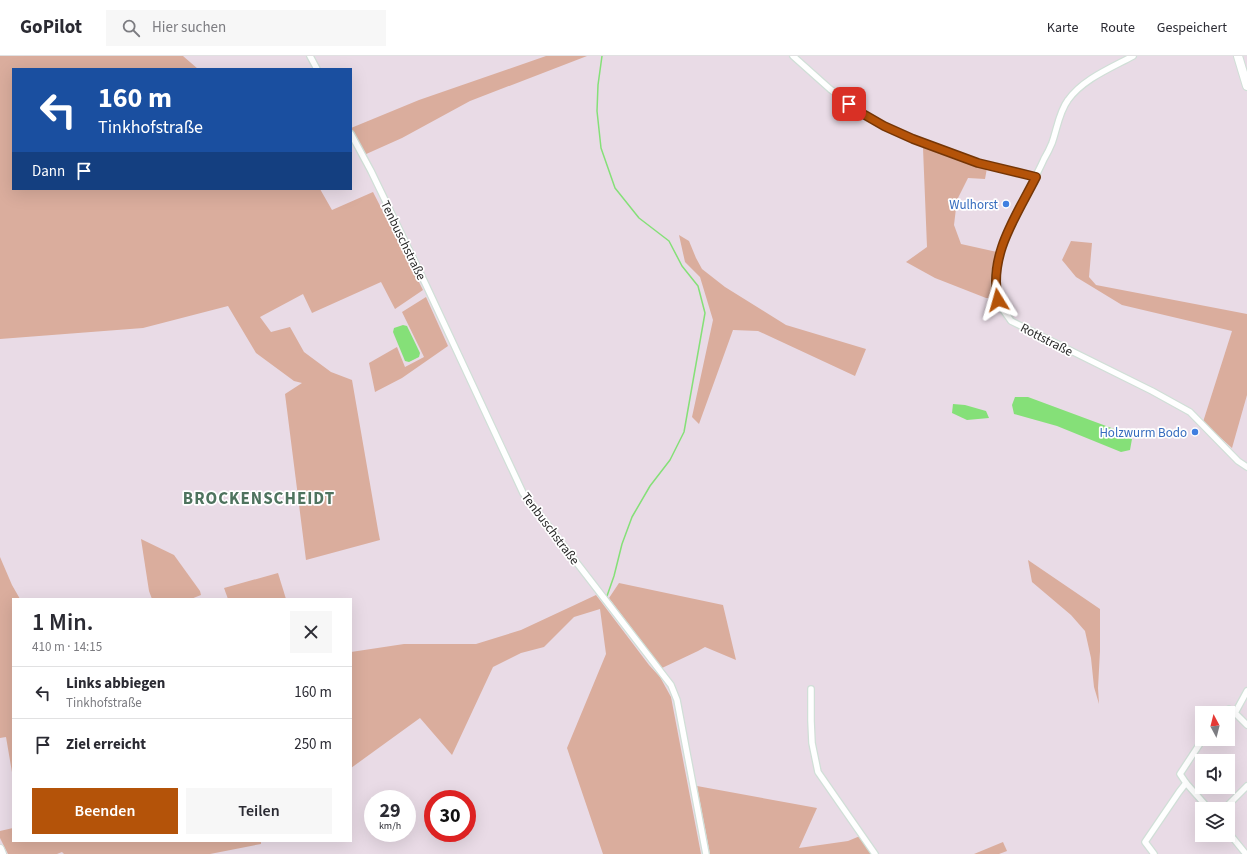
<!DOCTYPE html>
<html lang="de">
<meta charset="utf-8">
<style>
:root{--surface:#fff;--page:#f7f7f7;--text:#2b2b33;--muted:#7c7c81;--line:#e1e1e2;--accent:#b45309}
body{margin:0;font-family:"Source Sans 3",sans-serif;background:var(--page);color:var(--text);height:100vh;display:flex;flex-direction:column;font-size:15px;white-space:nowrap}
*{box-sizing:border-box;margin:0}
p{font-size:13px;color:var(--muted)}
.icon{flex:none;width:22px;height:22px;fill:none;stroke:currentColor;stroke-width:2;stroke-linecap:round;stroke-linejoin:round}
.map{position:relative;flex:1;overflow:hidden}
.panel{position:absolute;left:12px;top:542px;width:340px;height:244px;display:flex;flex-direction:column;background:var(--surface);border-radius:0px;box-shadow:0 4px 16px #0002}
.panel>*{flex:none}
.hud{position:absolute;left:12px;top:12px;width:340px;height:122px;border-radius:0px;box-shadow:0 4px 16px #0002;background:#1a4fa0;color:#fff;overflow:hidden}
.needle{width:26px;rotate:353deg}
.fabs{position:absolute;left:1195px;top:650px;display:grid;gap:8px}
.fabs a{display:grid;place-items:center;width:40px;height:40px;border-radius:0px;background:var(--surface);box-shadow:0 4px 16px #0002;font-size:20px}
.speed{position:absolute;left:364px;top:734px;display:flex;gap:8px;font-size:20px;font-weight:700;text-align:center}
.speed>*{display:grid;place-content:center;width:52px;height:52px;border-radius:50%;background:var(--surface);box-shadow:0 4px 16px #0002;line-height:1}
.speed small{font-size:10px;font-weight:400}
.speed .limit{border:6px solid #d22;background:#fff;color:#111}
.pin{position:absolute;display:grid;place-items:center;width:34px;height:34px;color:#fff;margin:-17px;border-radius:8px;box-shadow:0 2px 6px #0006}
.me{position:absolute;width:44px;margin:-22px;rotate:352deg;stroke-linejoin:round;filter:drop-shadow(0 0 3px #0008)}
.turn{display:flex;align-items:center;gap:14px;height:84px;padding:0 20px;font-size:18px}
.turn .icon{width:52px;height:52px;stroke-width:2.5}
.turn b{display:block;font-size:28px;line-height:34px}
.then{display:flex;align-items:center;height:38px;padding:0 20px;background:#0003;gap:8px;font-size:15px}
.round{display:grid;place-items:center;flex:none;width:42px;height:42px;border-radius:0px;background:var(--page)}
.summary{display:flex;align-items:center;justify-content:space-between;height:68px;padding:0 20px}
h1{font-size:24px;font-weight:600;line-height:30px}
.primary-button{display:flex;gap:8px;margin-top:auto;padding:8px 20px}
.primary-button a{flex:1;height:46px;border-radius:0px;background:var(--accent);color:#fff;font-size:16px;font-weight:600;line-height:46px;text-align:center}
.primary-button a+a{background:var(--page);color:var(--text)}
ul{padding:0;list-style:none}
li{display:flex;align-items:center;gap:12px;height:52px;padding:0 20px;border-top:1px solid var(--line)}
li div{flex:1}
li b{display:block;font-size:15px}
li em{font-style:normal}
header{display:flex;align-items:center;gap:24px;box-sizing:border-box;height:56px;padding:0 20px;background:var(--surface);border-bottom:1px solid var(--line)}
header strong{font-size:19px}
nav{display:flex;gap:22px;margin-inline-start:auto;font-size:14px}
.search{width:280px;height:36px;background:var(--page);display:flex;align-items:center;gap:10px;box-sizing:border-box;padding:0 14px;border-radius:0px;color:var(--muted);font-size:15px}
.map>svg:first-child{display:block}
.green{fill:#daad9d}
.water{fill:#85e078}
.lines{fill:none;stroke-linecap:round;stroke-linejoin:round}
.stream{stroke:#85e078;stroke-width:1.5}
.street-casing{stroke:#d0dfd7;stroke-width:8}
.secondary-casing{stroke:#d0dfd7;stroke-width:10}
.street{stroke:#fff;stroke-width:5.5}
.secondary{stroke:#fff;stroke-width:8}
.route-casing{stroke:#753606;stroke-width:10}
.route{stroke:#b45309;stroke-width:7}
.shop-dot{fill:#3f7fe0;stroke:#fff;stroke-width:1.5}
.labels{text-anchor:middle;stroke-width:3.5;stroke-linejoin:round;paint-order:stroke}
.shop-label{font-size:13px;fill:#366cbe;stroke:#fff;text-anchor:end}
.street-label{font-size:13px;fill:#282828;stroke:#fff}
.district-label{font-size:17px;font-weight:bold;letter-spacing:1px;fill:#4e735e;stroke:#fff}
</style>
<header>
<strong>GoPilot</strong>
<div class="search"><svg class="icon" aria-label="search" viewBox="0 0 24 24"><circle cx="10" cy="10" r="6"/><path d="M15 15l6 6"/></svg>Hier suchen</div>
<nav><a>Karte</a><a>Route</a><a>Gespeichert</a></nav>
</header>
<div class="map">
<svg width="1247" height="798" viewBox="0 0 1247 798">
<rect width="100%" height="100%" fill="#e9dbe6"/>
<g class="green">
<polygon points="0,0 183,0 198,13 13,13 13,133 320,133 332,154 373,136 423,234 395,253 381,226 312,257 303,238 260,261 271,276 290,271 304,296 331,316 352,324 378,474 380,484 306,504 285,338 302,327 294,325 256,297 228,250 143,272 0,283"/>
<polygon points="546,0 587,0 470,45 402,82 364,99 351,76 351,72 419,44"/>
<polygon points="923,92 929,92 987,112 985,123 968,122 957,144 954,169 961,188 997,196 993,221 994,238 993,242 986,242 935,222 906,206 927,191"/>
<polygon points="679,179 689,185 696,202 702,213 725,231 786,269 866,293 855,320 758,275 733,274 699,368 692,361 713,264 700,221 685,206"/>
<polygon points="1071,185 1092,187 1089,221 1096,229 1247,258 1247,339 1232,392 1203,366 1232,275 1122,249 1076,221 1062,204"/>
<polygon points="426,241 448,290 402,322 375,336 369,307 397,291 405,311 424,301 402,256"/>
<polygon points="141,483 174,499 200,535 201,539 191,543 152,543 149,535"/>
<polygon points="0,501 12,529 20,543 13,543 13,722 6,681 0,682"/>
<polygon points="1028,504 1100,553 1100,595 1098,632 1099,648 1094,631 1091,602 1085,575 1071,559 1032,526"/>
<polygon points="278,517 286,543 228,543 224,532"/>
<polygon points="619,527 723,549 736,604 705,591 698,595 662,612 609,542"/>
<polygon points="596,539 649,609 660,621 671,641 701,798 603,798 567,692 606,598 600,553 574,561 544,591 521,597 493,611 452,699 420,662 351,712 351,596 404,588 476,588 521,574"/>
<polygon points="697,730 817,752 799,792 848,785 860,780 872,798 710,798"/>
<polygon points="13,772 13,785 261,785 261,788 210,798 64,798 62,796 57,798 8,798 0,782 0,775"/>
<polygon points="1003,786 1007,795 999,798 974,798"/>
</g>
<g class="water">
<polygon points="403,269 407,270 420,297 419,301 409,306 405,305 393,276 394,272"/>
<polygon points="1015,341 1028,341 1125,377 1132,383 1130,394 1121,396 1057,370 1014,358 1012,349"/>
<polygon points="953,348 965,349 986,355 989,362 967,364 952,357"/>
</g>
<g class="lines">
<polyline class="stream" points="602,0 598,29 597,55 601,92 615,132 639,162 669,185 682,210 698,230 705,257 684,376 670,404 650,430 632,461 622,488 614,520 607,540"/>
<g class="street-casing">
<g id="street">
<polyline points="310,0 317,13"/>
<polyline points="793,0 830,33 859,55 884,70 913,83 978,107 1036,121"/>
<path d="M1133,0C1111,12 1083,23 1068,44C1059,56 1057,73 1052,87C1050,92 1047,98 1044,103C1029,138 982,206 998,244C1001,252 1007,259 1011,265L1152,335L1190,356L1238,405L1247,411"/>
<polyline points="351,78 371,115 426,229 523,437 671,629 677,644 706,798"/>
<polyline points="811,633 811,665 812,687 818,716 875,798"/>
<polyline points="1247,635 1235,657 1247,669"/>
<polyline points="1224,657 1229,653 1235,657"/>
<polyline points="1186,727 1209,753"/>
<polyline points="1224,753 1247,730"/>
<polyline points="1228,776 1246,798"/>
<polyline points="1154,798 1145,786 1179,736 1186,727 1180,718 1203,683"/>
</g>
</g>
<g class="secondary-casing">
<g id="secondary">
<polyline points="1238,0 1247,30"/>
<polyline points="0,793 2,798"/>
</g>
</g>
<use href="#street" class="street"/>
<use href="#secondary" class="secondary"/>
</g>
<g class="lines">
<g class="route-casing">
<path id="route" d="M849,48L858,55L884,70L913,83L978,107L1036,121C1017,159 988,199 998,244"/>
</g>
<use href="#route" class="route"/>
</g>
<g class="shop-dot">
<circle cx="1006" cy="148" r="4"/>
<circle cx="1195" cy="376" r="4"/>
</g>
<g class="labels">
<g class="shop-label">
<text x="998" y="153">Wulhorst</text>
<text x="1187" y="381">Holzwurm Bodo</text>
</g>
<g class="street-label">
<text transform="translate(404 184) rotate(64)" y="5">Tenbuschstraße</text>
<text transform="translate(1047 283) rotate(27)" y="5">Rottstraße</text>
<text transform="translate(551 472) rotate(53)" y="5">Tenbuschstraße</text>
</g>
<g class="district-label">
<text x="259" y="448">BROCKENSCHEIDT</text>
</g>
</g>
</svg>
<div class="fabs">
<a><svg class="needle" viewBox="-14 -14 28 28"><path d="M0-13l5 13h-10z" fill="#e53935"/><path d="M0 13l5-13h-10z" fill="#7c7c81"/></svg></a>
<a><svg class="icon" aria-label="sound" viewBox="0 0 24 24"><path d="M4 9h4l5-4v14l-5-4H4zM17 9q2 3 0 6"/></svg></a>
<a><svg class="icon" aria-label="layers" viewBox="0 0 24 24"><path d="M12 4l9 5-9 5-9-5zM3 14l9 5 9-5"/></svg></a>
</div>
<div class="speed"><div>29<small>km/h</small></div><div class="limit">30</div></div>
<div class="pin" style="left:849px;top:48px;background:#d93025"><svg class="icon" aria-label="arrive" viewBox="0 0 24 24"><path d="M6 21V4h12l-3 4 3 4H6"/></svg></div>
<svg class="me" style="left:998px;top:244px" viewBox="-20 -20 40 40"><path d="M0-17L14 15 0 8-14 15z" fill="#b45309" stroke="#fff" stroke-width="4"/></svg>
<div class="hud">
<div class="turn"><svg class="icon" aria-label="left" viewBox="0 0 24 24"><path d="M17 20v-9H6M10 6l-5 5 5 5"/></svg><div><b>160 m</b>Tinkhofstraße</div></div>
<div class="then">Dann<svg class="icon" aria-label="arrive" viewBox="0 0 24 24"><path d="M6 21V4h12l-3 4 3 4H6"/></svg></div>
</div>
<section class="panel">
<div class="summary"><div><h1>1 Min.</h1><p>410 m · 14:15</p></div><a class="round"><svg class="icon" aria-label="close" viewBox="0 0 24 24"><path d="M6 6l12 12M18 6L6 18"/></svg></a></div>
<ul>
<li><svg class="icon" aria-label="left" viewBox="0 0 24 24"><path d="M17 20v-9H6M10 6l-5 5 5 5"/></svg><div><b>Links abbiegen</b><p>Tinkhofstraße</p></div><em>160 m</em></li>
<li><svg class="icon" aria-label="arrive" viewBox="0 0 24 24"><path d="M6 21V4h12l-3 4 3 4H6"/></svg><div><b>Ziel erreicht</b></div><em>250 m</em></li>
</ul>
<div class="primary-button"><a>Beenden</a><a>Teilen</a></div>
</section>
</div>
